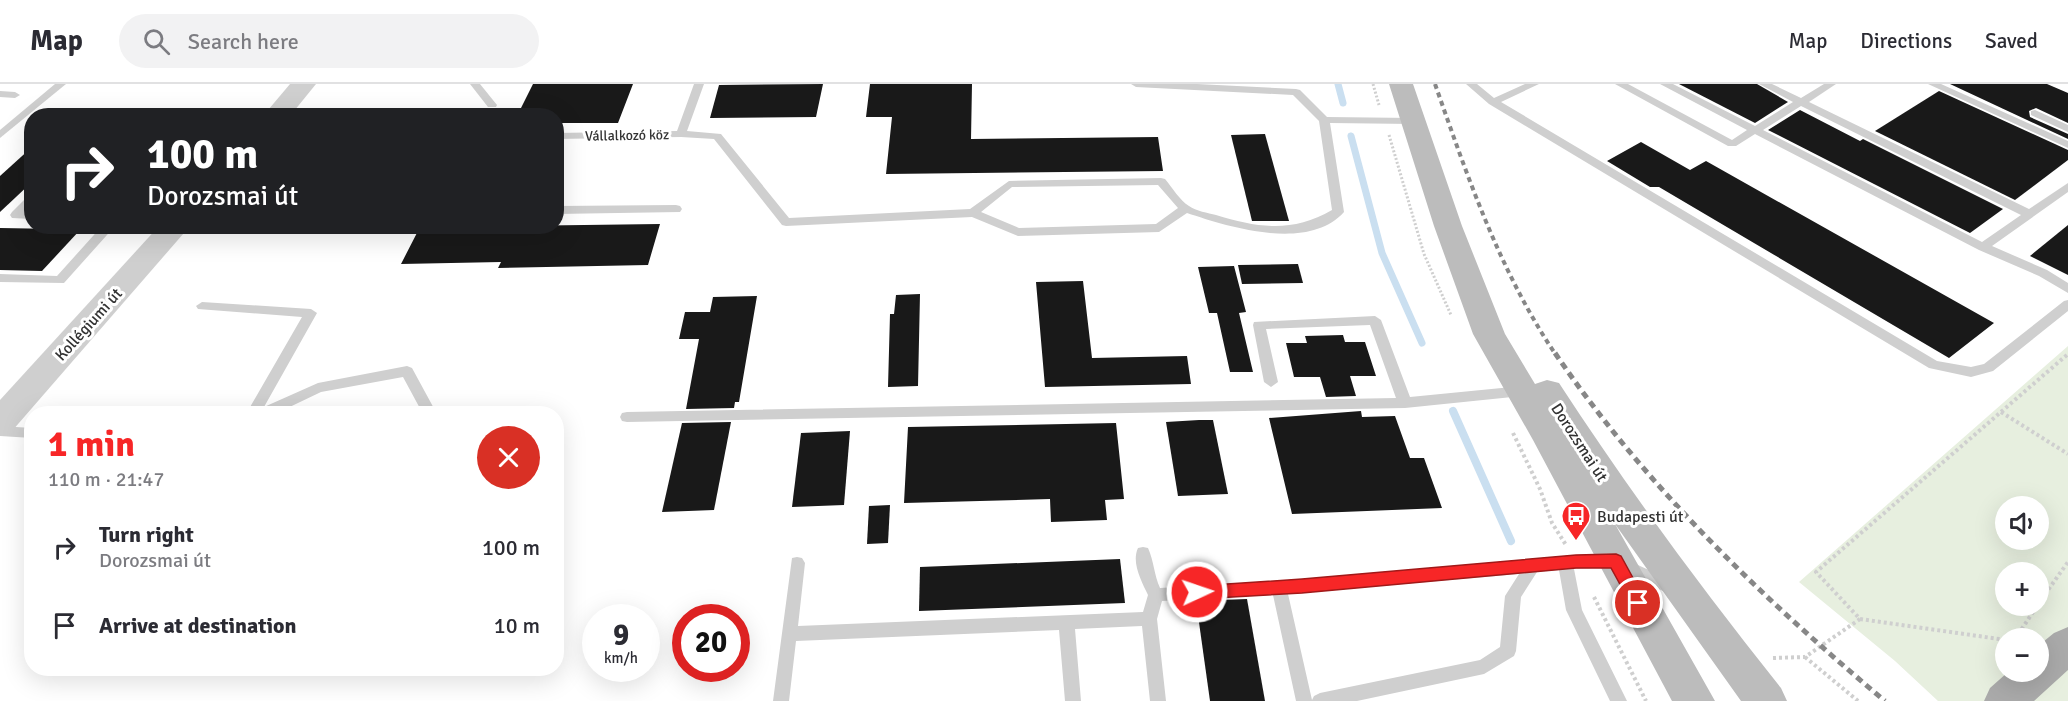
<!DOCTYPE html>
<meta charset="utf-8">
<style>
:root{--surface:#fff;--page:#f2f2f3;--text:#2b2b33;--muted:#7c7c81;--line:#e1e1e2;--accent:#f72627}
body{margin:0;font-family:Signika,sans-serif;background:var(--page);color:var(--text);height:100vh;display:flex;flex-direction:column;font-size:22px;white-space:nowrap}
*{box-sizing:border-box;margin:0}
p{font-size:20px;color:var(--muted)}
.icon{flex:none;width:33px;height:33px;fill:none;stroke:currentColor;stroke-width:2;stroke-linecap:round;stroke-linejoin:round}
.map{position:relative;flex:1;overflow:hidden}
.details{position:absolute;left:24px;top:322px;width:540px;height:270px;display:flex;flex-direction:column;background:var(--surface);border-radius:24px;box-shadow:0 6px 24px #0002}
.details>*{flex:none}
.top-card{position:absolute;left:24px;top:24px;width:540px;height:126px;border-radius:24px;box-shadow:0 6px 24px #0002;background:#202124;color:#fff;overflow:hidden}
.fabs{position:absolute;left:1995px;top:412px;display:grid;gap:12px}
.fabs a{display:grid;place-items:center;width:54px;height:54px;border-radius:50%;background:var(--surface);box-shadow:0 6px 24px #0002;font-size:30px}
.speed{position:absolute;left:582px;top:520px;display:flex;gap:12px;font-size:30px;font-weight:700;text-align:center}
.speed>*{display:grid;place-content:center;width:78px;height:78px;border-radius:50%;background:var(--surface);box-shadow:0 6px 24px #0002;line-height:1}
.speed small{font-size:15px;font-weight:400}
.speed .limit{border:9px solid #d22;background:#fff;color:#111}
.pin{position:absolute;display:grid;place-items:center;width:51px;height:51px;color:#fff;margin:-26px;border:3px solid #fff;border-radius:50%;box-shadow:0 2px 6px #0007}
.me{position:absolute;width:66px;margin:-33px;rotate:87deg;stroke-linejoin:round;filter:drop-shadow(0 0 4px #0008)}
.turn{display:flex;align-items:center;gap:21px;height:126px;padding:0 24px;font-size:27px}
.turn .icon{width:78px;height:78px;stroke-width:2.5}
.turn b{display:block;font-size:42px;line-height:51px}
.round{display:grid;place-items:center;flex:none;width:63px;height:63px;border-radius:32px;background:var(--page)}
.summary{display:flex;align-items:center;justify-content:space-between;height:102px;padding:0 24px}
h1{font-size:36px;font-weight:700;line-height:45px;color:var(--accent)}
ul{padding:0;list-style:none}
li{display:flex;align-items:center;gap:18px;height:78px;padding:0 24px}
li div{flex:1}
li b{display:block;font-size:22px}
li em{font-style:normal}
header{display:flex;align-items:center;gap:36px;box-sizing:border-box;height:84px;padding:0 30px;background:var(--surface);border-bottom:2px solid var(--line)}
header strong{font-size:28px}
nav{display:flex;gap:33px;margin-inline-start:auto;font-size:21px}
.search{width:420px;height:54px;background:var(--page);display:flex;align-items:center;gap:15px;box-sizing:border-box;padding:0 21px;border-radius:33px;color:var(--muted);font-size:22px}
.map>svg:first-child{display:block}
.green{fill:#e7efdf;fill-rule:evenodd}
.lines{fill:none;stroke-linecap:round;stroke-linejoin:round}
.stream-far1{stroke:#cadff0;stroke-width:7}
.stream{stroke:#cadff0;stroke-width:8}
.building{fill:#191919}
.path-far1{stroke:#cfcfcf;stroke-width:3;stroke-dasharray:2 2;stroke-linecap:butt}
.path{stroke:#cfcfcf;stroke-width:4;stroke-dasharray:3 3;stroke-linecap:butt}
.service{fill:#cfcfcf;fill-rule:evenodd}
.tertiary{fill:#cfcfcf;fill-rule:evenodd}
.secondary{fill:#bcbcbc;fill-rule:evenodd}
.primary{fill:#aaa;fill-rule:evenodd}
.rail-far1{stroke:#878787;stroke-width:4;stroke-dasharray:5 4;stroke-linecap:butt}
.rail{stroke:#878787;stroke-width:5;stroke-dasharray:7 5;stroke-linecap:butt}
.route{fill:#f72627;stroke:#a11919;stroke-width:1.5}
.labels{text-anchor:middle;stroke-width:6;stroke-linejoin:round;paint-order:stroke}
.far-street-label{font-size:14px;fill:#323232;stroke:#fff}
.street-label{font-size:16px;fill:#323232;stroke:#fff}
.poi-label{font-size:16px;fill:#323232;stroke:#fff;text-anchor:start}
</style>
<header>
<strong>Map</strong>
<div class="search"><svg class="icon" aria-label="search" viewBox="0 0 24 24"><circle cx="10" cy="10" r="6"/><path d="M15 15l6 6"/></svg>Search here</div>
<nav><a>Map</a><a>Directions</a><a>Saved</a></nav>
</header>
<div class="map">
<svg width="2068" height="617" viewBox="0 0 2068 617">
<rect width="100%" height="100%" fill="#fff"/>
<path class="green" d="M2068,262V617H1938L1895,577L1799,498ZM2006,423H2038V456H2006ZM2006,489H2038V522H2006ZM2006,555H2038V588H2006Z"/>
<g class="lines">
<g class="stream-far1">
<polyline points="1338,0 1343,19"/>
<polyline points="1351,52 1382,169 1422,259"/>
</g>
<polyline class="stream" points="1453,327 1511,457"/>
</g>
<g class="building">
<polygon points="533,0 633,0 618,39 556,39 556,32 517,32"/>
<polygon points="823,0 816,33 710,34 719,1"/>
<polygon points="870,0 972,0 971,55 1158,53 1163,87 886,90 892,33 866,33"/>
<polygon points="1679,0 1757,0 1788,18 1755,39"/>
<polygon points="1950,0 2047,0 2068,9 2068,39 2036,24 2029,27 2030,33 2068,50 2068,55"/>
<polygon points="1939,7 2068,66 2068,76 2015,116 1875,47"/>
<polygon points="1800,26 1860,57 1863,55 2003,125 1970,149 1768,46"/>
<polygon points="1265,50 1289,137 1252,137 1231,51"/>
<polygon points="1641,58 1690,86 1706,77 1994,239 1949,274 1659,103 1650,103 1607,77"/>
<polygon points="32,63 32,98 0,128 0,92"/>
<polygon points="660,140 648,181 498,184 501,178 401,180 420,143"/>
<polygon points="2068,141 2068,191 2030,172"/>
<polygon points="0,144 58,145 80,146 42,187 0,186"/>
<polygon points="1298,180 1303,199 1242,200 1238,181"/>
<polygon points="1234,182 1246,228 1239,229 1253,288 1230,288 1217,229 1209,229 1198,183"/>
<polygon points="1083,197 1092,274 1187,272 1191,300 1045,303 1036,198"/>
<polygon points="920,210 918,302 888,303 890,230 894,230 896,211"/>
<polygon points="757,212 739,318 735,318 734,324 686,325 699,255 679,255 685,228 710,228 713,213"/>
<polygon points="1343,251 1345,258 1365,258 1376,292 1350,292 1356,312 1326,313 1320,293 1294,293 1286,259 1307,259 1305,252"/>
<polygon points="1361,327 1362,333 1395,332 1410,374 1424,374 1442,424 1292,430 1269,334"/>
<polygon points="1199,336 1213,336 1228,410 1178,412 1166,338"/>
<polygon points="731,338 714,426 662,428 682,339"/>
<polygon points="1116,339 1124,415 1105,416 1107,436 1051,438 1050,415 904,419 908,343"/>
<polygon points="850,347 844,421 792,423 801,349"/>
<polygon points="890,421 888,459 867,460 869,422"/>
<polygon points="1120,475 1125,519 919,527 920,483"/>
<polygon points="1247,515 1265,617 1210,617 1196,517"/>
</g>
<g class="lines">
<g class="path-far1">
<polyline points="1373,0 1379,21"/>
<polyline points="1389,51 1424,170 1451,231"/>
</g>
<g class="path">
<polyline points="2001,328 2068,370"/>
<polyline points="1513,349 1540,405 1552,439 1566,461"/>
<polyline points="1594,513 1646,617"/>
<polyline points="2038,520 2068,478"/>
<polyline points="1860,535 2006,556"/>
<polyline points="2015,555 2037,522"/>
<polyline points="1805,573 1858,617"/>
<polyline points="1773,574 1805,573 1860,535 1816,488 2068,270"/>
</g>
<g class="service">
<polygon points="55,0 66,0 0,54 0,46"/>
<polygon points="470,0 480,0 497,21 496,23 488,23"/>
<path d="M694,0H704L687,47L721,50L789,134L970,125L1009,97L1161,94L1165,95C1172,103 1180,117 1189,122C1196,127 1208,129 1216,131C1258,144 1293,149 1332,126L1319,37L1293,11L1136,3L1131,0H1197L1296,5L1300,6L1327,33L1413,34L1418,37L1413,40L1330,39L1344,128C1308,168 1229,143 1187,129L1159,148L1018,152L972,133L786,142L782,141L714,55L681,53L556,55V49L677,47ZM1158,101L1178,124L1156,140L1019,144L981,128L1012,103Z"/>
<polygon points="1466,0 1477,0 1494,14 1525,0 1539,0 1501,18 1937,277 1971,283 1984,280 2064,217 2068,216 2068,227 1993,287 1971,293 1929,284 1489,20"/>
<path d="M1615,0H1628L1732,56L1747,46L1660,0H1673L1755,42L1793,18L1759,0H1772L1801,14L1824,0H1836L1809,18L2029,125L2068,99V108L1992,162L2047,186L2068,199V209L2039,192L1979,166L1755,50L1736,62H1728ZM1801,22L2021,131L1982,158L1763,46Z"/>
<polygon points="1928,0 1941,0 2068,57 2068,64"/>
<polygon points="0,7 15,8 20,11 15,14 0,13"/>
<polygon points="2035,26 2068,41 2068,48 2031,31 2031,27"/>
<polygon points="277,27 330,29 335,32 273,32 273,28"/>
<polygon points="28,112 32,112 32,122 26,127 32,127 32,135 12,134 10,131 12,128"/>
<polygon points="676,121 680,122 682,125 680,128 556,130 556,122"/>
<polygon points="102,142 115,142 64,199 0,198 0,190 57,192"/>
<polygon points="202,218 311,225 317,229 264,323 318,299 407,282 412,284 437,330 423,330 403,293 321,308 275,330 246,330 302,233 198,225 196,222"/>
<polygon points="1375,232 1381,236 1410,313 1522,302 1529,307 1522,312 1405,324 627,338 622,337 620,333 622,329 627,328 1396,314 1370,241 1266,245 1278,298 1271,303 1264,298 1253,241 1254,238"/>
<polygon points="0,342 32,344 32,354 0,352"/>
<path d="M1143,463L1148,464C1154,477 1154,491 1160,504L1279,497L1576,472L1616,471L1675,498L1677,503L1675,508L1669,510L1614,483L1574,485L1582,526L1627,617H1610L1566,526L1559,486L1537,488L1521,513L1516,567L1514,572L1484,590L1357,617H1296L1273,511L1162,517L1157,535L1166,617H1150L1142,542L1075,545L1081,617H1065L1059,546L796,557L789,617H773L792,474L797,473L802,474L805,479L798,542L1143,528L1148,511C1142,498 1131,479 1138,464ZM1519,490L1505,512L1500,563L1480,576L1320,609L1314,612L1312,616L1288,510Z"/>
</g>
<g class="tertiary">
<polygon points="290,0 316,0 290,32 263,32"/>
<polygon points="159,142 190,142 12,347 0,351 0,316"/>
</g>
<path class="secondary" d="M1389,0H1413L1462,142L1505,250L1535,300L1547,296L1559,299C1628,405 1702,505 1781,604L1787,617H1741L1615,440L1715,617H1672L1533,356L1473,250L1434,142Z"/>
<polygon class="primary" points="2068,543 2068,586 2034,617 1984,617 1990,604 2008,588 2038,588 2038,562 2054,549"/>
<path class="rail-far1" d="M1435,0C1468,94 1500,188 1556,271"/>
<path class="rail" d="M1555,269C1646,403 1762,514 1885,617"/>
</g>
<polygon class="route" points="1616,470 1621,472 1644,514 1646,519 1644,524 1638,526 1633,524 1611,484 1576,484 1302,509 1197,515 1191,513 1189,508 1191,504 1197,502 1302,495 1576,471"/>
<defs>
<g id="bus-pin" transform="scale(1.5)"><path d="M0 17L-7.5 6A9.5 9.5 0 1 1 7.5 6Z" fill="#f72627" stroke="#fff"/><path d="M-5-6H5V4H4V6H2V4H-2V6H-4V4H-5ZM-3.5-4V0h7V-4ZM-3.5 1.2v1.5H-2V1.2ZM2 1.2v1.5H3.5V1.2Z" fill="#fff"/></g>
</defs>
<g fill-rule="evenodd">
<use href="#bus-pin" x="1576" y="432"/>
</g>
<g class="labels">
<g class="far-street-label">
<text transform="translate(627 51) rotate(-1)" y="5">Vállalkozó köz</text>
</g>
<g class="street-label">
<text transform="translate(88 240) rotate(-48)" y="6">Kollégiumi út</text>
<text transform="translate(1580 358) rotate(57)" y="6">Dorozsmai út</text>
</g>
<g class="poi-label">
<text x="1597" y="438">Budapesti út</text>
</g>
</g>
</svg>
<div class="fabs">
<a><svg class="icon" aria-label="sound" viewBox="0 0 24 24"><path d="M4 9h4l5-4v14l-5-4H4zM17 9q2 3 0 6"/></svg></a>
<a>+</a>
<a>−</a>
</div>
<div class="speed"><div>9<small>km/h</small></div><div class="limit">20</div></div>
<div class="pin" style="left:1638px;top:519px;background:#d93025"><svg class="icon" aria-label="arrive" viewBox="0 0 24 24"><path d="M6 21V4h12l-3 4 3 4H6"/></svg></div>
<svg class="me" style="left:1197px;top:508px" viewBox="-20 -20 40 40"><circle r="17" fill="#f72627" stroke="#fff" stroke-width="3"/><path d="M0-11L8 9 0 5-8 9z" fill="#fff"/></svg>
<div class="top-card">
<div class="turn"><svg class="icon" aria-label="right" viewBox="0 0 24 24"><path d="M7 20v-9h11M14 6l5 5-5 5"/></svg><div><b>100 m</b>Dorozsmai út</div></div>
</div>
<section class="details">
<div class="summary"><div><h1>1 min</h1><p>110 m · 21:47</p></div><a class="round" style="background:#d93025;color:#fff"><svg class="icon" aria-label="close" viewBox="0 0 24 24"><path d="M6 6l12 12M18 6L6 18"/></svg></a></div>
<ul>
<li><svg class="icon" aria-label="right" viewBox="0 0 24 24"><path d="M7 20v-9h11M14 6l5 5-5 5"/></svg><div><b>Turn right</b><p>Dorozsmai út</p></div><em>100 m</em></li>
<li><svg class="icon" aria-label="arrive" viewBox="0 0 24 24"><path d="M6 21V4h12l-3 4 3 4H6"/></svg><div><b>Arrive at destination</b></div><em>10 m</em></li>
</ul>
</section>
</div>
